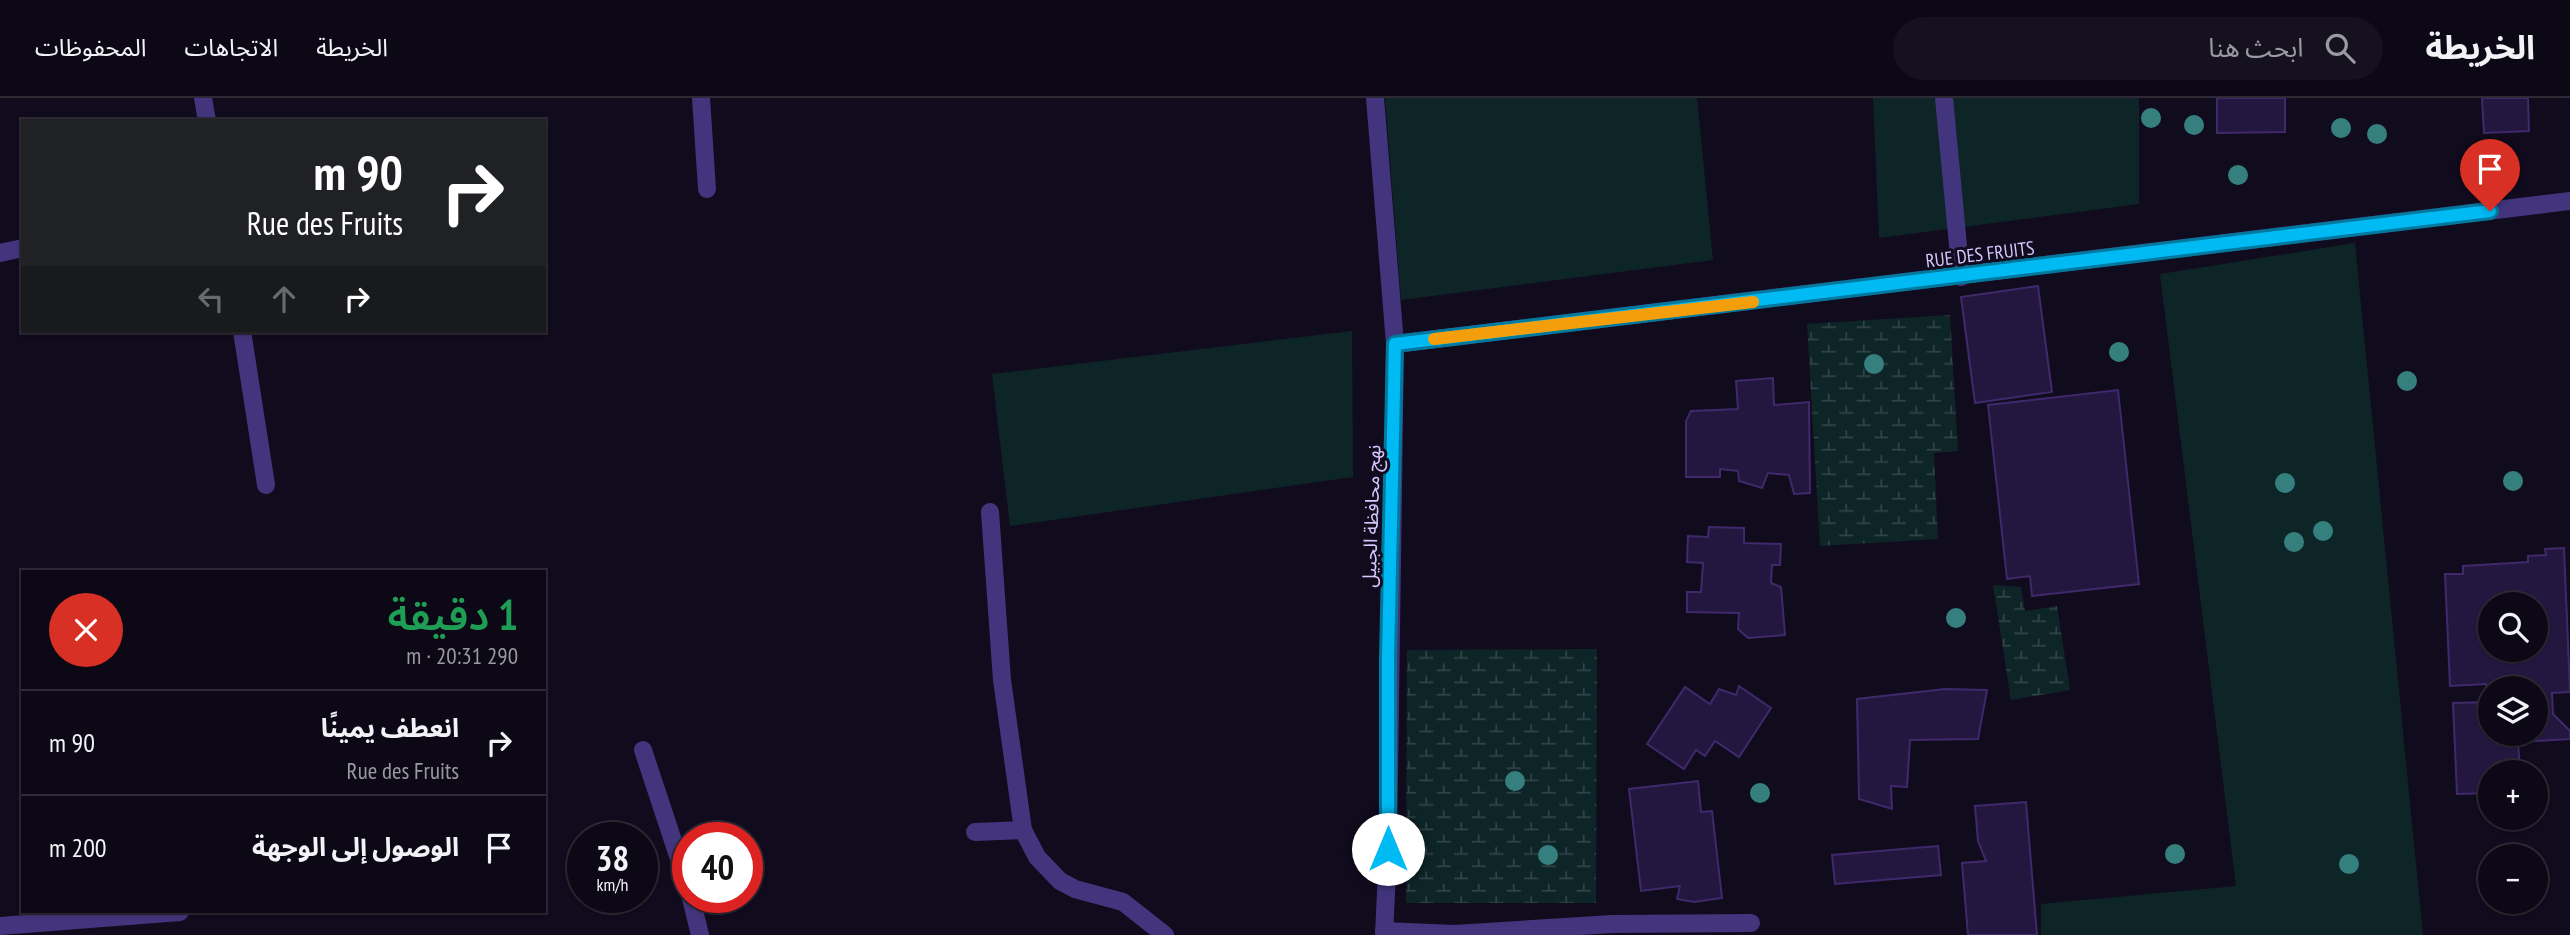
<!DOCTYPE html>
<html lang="ar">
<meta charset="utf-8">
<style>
:root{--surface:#0d0816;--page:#16111f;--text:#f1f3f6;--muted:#9a9aa1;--line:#2d2935}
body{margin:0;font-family:"PT Sans Narrow","Noto Sans Arabic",sans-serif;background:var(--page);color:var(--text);direction:rtl;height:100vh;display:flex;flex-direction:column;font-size:26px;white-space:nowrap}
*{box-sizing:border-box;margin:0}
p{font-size:23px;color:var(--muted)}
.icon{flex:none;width:38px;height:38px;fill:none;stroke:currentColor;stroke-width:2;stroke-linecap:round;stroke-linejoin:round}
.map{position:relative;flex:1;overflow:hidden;direction:ltr}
.side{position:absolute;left:21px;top:472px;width:525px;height:343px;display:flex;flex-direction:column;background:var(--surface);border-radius:0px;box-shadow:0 2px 5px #0004,0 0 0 2px var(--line);direction:rtl}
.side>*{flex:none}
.top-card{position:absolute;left:21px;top:21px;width:525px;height:214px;border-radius:0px;box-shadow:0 2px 5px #0004,0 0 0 2px var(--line);direction:rtl;background:#202124;color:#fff;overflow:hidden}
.fabs{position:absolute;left:2478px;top:494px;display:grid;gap:14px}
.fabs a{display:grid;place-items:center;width:70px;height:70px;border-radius:50%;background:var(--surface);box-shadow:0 2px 5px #0004,0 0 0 2px var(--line);font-size:35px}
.speed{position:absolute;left:567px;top:724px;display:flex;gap:14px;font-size:35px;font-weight:700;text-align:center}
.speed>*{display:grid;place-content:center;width:91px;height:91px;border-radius:50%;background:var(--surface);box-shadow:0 2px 5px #0004,0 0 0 2px var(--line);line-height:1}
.speed small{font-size:18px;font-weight:400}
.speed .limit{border:10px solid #d22;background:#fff;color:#111}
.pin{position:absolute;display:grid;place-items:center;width:60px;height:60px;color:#fff;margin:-72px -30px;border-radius:50% 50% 50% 0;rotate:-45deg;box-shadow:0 0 7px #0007}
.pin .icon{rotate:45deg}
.me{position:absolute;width:77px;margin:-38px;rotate:0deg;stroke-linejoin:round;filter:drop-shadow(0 0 5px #0008)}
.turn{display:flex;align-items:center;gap:24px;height:147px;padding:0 28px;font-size:32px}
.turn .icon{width:91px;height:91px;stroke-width:2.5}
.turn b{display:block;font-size:49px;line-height:60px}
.lanes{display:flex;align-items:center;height:66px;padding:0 28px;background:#0003;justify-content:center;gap:35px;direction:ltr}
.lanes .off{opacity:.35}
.round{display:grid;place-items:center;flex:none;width:74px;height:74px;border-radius:37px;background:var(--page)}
.summary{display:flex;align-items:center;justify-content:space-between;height:119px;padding:0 28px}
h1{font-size:42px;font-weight:600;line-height:52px;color:#1e9e55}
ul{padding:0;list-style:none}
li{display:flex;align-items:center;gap:21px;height:105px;padding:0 28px;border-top:2px solid var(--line)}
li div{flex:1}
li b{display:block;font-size:26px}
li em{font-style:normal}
header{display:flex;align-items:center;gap:42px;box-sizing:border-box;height:98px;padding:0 35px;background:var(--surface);border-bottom:2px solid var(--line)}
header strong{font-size:33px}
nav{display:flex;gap:38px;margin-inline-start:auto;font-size:24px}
.search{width:490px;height:63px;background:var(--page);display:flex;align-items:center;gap:18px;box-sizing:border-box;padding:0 24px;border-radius:38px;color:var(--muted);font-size:26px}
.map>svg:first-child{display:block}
.grass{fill:#0e2528}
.wetland{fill:url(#wetland-marsh)}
.building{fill:#24173f;stroke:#3f296b;stroke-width:2;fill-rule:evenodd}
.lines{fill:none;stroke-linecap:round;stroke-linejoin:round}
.minor{stroke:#42357d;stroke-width:18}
.tree{fill:#35807f}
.route-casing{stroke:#00799e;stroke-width:18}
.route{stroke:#00baf3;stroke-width:12}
.slow{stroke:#f59e0b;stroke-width:12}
.labels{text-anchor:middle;stroke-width:6;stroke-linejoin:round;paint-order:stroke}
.street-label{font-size:19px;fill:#d6c8ff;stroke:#110b1e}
</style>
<header>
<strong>الخريطة</strong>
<div class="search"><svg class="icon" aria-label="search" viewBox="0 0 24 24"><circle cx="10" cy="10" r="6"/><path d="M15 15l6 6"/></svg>ابحث هنا</div>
<nav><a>الخريطة</a><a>الاتجاهات</a><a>المحفوظات</a></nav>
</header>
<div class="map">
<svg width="2570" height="837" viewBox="0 0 2570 837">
<defs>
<pattern id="wetland-marsh" width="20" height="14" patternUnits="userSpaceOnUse" patternTransform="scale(1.75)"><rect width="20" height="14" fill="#0e2528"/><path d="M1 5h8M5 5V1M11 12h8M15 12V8" fill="none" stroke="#304348"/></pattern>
</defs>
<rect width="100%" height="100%" fill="#110b1e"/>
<g class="grass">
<polygon points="1385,0 1697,0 1713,162 1401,202"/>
<polygon points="1873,0 2139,0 2139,106 1879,140"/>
<polygon points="2355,145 2423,837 2041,837 2041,806 2236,788 2160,176"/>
<polygon points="1352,233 1353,379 1010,428 992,276"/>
</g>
<g class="wetland">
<polygon points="1950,217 1958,353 1934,355 1938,441 1820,448 1807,226"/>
<polygon points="1993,487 2021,489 2025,513 2057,508 2070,592 2011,602"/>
<polygon points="1597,551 1596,805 1406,805 1407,552"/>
</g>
<g class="building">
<polygon points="2217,0 2285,0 2285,34 2217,35"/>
<polygon points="2482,0 2528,0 2529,33 2484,35"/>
<polygon points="2038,188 2052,294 1975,305 1961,199"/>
<polygon points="1773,280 1774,307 1809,304 1810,395 1794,396 1789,377 1768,375 1762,390 1739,383 1738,373 1720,371 1720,379 1686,379 1686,323 1691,313 1738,311 1736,283"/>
<polygon points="2118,292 2139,486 2032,498 2030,478 2007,481 1988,307"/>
<polygon points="1709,429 1744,430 1744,445 1781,446 1780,467 1772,467 1771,485 1781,489 1785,537 1748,540 1738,531 1739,515 1687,514 1687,494 1701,494 1703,465 1687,464 1688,438 1708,439"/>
<path d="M2564,450L2570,594L2552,595L2553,616L2570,633V641L2518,644L2520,674H2490V695L2457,696L2453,605L2487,604L2486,586L2450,588L2445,476H2463V468L2528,464V458L2546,457L2545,451ZM2490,506H2536V551H2490ZM2490,590H2536V635H2490Z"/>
<polygon points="1739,588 1771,610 1739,659 1715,643 1705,658 1696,652 1684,671 1647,646 1685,589 1710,606 1719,591 1736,597"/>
<polygon points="1945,591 1987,592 1978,641 1910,642 1907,689 1891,688 1892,711 1859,701 1857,601"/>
<polygon points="1698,683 1701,714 1712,713 1722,800 1694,804 1677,801 1680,788 1641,793 1629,691"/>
<polygon points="2026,704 2037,837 1968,837 1962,765 1986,763 1978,743 1975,708"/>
<polygon points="1938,748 1941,777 1835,786 1832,757"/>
</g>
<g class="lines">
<g class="minor">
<polyline points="203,0 207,23"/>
<polyline points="701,0 707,91"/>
<polyline points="1375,0 1395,246 1388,751 1384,837"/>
<polyline points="1944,0 1961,179"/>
<polyline points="0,155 23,150"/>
<polyline points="242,233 266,387"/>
<polyline points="1395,246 2570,103"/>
<polyline points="990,414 1002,582 1023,732 1037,759 1060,783 1075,791 1123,804 1165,837"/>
<polyline points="643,652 688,788"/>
<polyline points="975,734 1023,732"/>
<polyline points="691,800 700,837"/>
<polyline points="0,828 180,814"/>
<polyline points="1384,833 1454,836 1612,826 1751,825"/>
</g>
</g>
<g class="tree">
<circle cx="2151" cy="20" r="10"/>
<circle cx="2194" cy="27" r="10"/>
<circle cx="2341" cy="30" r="10"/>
<circle cx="2377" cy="36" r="10"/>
<circle cx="2238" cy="77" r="10"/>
<circle cx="2119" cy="254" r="10"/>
<circle cx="1874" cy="266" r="10"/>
<circle cx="2407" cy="283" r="10"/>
<circle cx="2513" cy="383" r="10"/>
<circle cx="2285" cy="385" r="10"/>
<circle cx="2323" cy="433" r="10"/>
<circle cx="2294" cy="444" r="10"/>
<circle cx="1956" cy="520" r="10"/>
<circle cx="1515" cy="683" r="10"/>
<circle cx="1760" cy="695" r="10"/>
<circle cx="2175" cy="756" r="10"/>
<circle cx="1548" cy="757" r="10"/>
<circle cx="2349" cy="766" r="10"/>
</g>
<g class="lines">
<g class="route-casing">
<polyline id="route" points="1388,751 1388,559 1395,246 2490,113"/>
</g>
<use href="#route" class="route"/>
<polyline class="slow" points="1434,241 1753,204"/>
</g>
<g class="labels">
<g class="street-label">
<text transform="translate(1980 156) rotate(-7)" y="7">RUE DES FRUITS</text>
<text transform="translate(1371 418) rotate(-88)" y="7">نهج محافظة الجبيل</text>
</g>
</g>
</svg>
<div class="fabs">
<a><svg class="icon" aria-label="search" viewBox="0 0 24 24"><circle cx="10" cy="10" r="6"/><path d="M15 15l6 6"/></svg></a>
<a><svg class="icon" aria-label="layers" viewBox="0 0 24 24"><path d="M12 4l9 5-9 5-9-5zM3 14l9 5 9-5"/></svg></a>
<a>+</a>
<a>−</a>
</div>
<div class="speed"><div>38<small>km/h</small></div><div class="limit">40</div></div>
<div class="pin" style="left:2490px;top:113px;background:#d93025"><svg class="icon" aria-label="arrive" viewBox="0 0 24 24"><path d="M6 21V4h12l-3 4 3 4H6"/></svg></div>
<svg class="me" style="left:1388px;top:751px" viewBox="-20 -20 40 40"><circle r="19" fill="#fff"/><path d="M0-13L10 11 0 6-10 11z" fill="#00baf3"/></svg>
<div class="top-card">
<div class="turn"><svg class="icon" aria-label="right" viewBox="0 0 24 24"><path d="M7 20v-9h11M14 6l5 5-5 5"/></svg><div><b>90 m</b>Rue des Fruits</div></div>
<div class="lanes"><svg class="icon off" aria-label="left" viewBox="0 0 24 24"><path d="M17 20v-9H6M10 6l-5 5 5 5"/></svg><svg class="icon off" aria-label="ahead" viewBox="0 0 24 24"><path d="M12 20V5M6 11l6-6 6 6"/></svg><svg class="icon" aria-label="right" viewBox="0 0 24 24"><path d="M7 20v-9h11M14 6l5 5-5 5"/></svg></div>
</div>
<section class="side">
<div class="summary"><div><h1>1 دقيقة</h1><p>290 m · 20:31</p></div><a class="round" style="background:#d93025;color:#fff"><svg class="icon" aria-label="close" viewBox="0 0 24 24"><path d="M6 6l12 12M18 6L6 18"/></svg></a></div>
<ul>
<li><svg class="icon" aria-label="right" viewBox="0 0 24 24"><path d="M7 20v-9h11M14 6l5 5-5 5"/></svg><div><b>انعطف يمينًا</b><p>Rue des Fruits</p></div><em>90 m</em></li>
<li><svg class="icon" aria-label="arrive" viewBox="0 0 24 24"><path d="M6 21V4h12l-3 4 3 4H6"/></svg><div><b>الوصول إلى الوجهة</b></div><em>200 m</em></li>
</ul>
</section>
</div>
